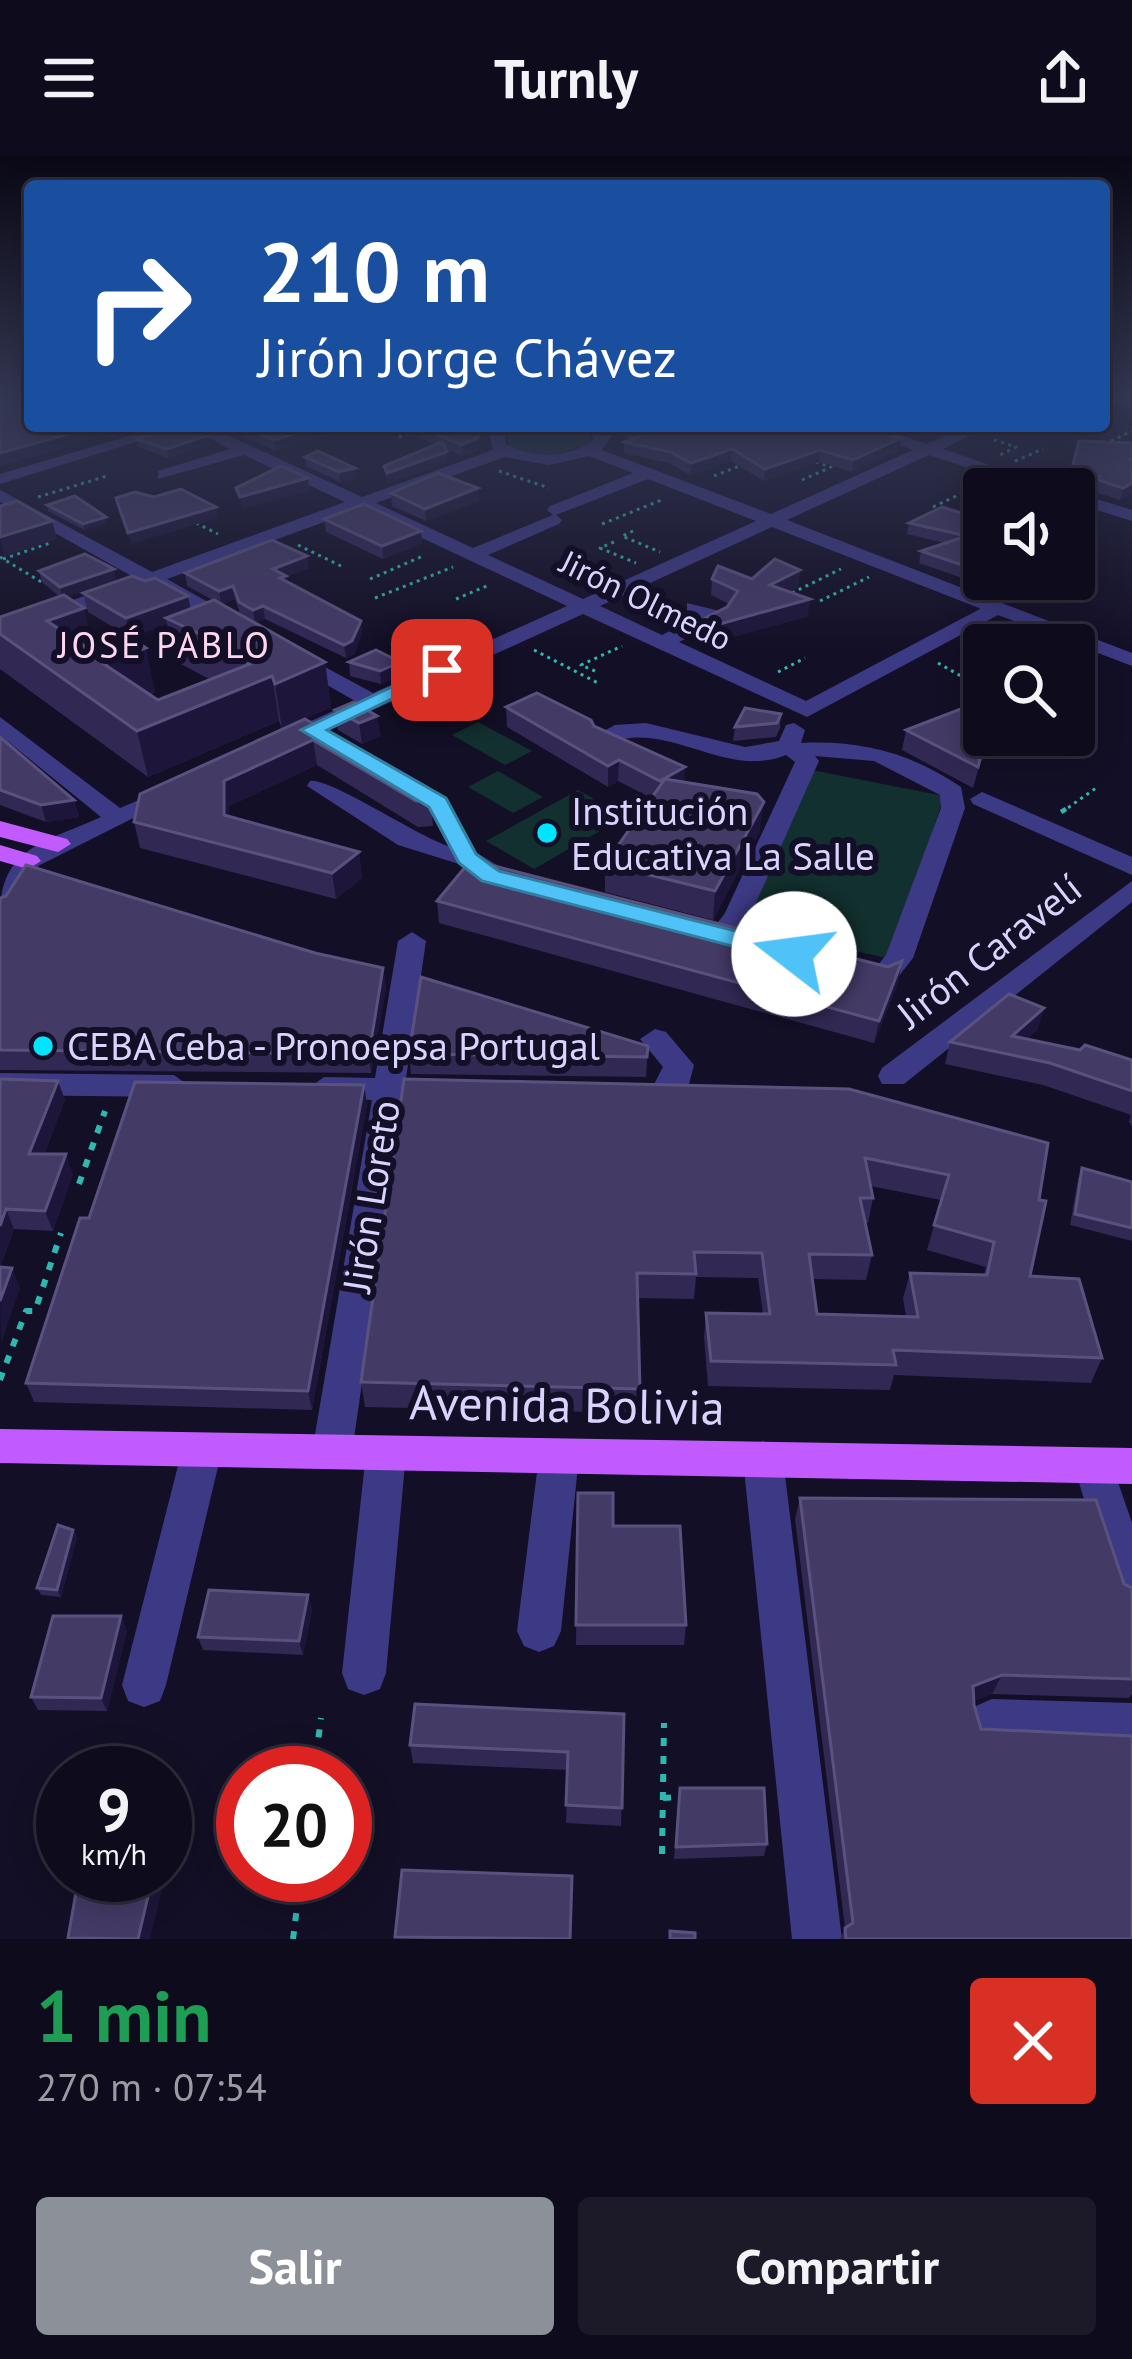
<!DOCTYPE html>
<html lang="es">
<meta charset="utf-8">
<style>
:root{--surface:#0e0b1c;--page:#1c1929;--text:#f1f3f6;--muted:#9b9ba3;--line:#2e2b3b;--accent:#8c9099}
body{margin:0;font-family:"PT Sans",sans-serif;background:var(--page);color:var(--text);height:100vh;display:flex;flex-direction:column;font-size:45px;white-space:nowrap}
*{box-sizing:border-box;margin:0}
p{font-size:39px;color:var(--muted)}
.icon{flex:none;width:66px;height:66px;fill:none;stroke:currentColor;stroke-width:2;stroke-linecap:round;stroke-linejoin:round}
.map{position:relative;height:1783px;overflow:hidden}
.panel{display:flex;flex-direction:column;background:var(--surface);flex:1}
.panel>*{flex:none}
.guide{position:absolute;left:24px;top:24px;width:1086px;height:252px;border-radius:12px;box-shadow:0 6px 30px #0003,0 0 0 3px var(--line);background:#1a4fa0;color:#fff;overflow:hidden}
.buttons{position:absolute;left:963px;top:312px;display:grid;gap:24px}
.buttons a{display:grid;place-items:center;width:132px;height:132px;border-radius:12px;background:var(--surface);box-shadow:0 6px 30px #0003,0 0 0 3px var(--line);font-size:60px}
.speed{position:absolute;left:36px;top:1590px;display:flex;gap:24px;font-size:60px;font-weight:700;text-align:center}
.speed>*{display:grid;place-content:center;width:156px;height:156px;border-radius:50%;background:var(--surface);box-shadow:0 6px 30px #0003,0 0 0 3px var(--line);line-height:1}
.speed small{font-size:30px;font-weight:400}
.speed .limit{border:18px solid #d22;background:#fff;color:#111}
.pin{position:absolute;display:grid;place-items:center;width:102px;height:102px;color:#fff;margin:-51px;border-radius:24px;box-shadow:0 6px 18px #0006}
.me{position:absolute;width:132px;margin:-66px;rotate:285deg;stroke-linejoin:round;filter:drop-shadow(0 0 9px #0008)}
.turn{display:flex;align-items:center;gap:42px;height:252px;padding:0 36px;font-size:54px}
.turn .icon{width:156px;height:156px;stroke-width:2.5}
.turn b{display:block;font-size:84px;line-height:102px}
.round{display:grid;place-items:center;flex:none;width:126px;height:126px;border-radius:12px;background:var(--page)}
.headline{display:flex;align-items:center;justify-content:space-between;height:204px;padding:0 36px}
h1{font-size:72px;font-weight:700;line-height:90px;color:#1e9e55}
.primary-button{display:flex;gap:24px;margin-top:auto;padding:24px 36px}
.primary-button a{flex:1;height:138px;border-radius:12px;background:var(--accent);color:#fff;font-size:48px;font-weight:700;line-height:138px;text-align:center}
.primary-button a+a{background:var(--page);color:var(--text)}
header{display:flex;justify-content:space-between;align-items:center;height:156px;padding:0 36px;background:var(--surface);font-size:54px;font-weight:700}
.map>svg:first-child{display:block}
.green{fill:#12302f}
.lines{fill:none;stroke-linecap:round;stroke-linejoin:round}
.path-far2{stroke:#2fb8b0;stroke-width:3;stroke-dasharray:3 4.5;stroke-linecap:butt}
.path-far1{stroke:#2fb8b0;stroke-width:4.5;stroke-dasharray:6 9;stroke-linecap:butt}
.path{stroke:#2fb8b0;stroke-width:6;stroke-dasharray:8 10;stroke-linecap:butt}
.minor{fill:#3d3a85;fill-rule:evenodd}
.major{fill:#c25bff;fill-rule:evenodd}
.wall{fill:#312854;fill-rule:evenodd}
.shaded-wall{fill:#1d163a}
.building{fill:#433a66;stroke:#5a527e;stroke-width:3;fill-rule:evenodd}
.route{fill:#4fc3f7;stroke:#337fa1;stroke-width:3}
.poi-dot{fill:#00e5ff;stroke:#130f26;stroke-width:4.5}
.labels{text-anchor:middle;stroke-width:12;stroke-linejoin:round;paint-order:stroke}
.far-street-label{font-size:33px;fill:#d9d4ff;stroke:#130f26}
.far-neighbourhood-label{font-size:36px;letter-spacing:3px;fill:#ffd6f0;stroke:#130f26}
.poi-label{font-size:39px;fill:#d9d4ff;stroke:#130f26;text-anchor:start}
.street-label{font-size:39px;fill:#d9d4ff;stroke:#130f26}
.near-street-label{font-size:48px;fill:#d9d4ff;stroke:#130f26}
</style>
<header><svg class="icon" aria-label="menu" viewBox="0 0 24 24"><path d="M4 6h16M4 12h16M4 18h16"/></svg>Turnly<svg class="icon" aria-label="share" viewBox="0 0 24 24"><path d="M12 15V3M7 8l5-5 5 5M5 13v7h14v-7"/></svg></header>
<div class="map">
<svg width="1132" height="1783" viewBox="0 0 1132 1783">
<rect width="100%" height="100%" fill="#130f26"/>
<g class="green">
<path d="M572,270L587,275L592,286C564,299 537,304 509,289L507,282L524,271Z"/>
<polygon points="478,566 532,595 505,609 452,579"/>
<polygon points="812,614 944,640 891,803 741,770"/>
<polygon points="498,615 543,641 513,657 468,631"/>
<polygon points="578,634 626,660 534,713 486,685"/>
</g>
<g class="lines">
<g class="path-far2">
<polyline points="399,281 417,275"/>
<polyline points="994,284 1016,291 1000,299"/>
<polyline points="1111,285 1132,275"/>
<polyline points="1015,305 1043,293"/>
<polyline points="499,315 549,332"/>
<polyline points="714,320 742,309"/>
<polyline points="802,324 831,311 813,305"/>
<polyline points="38,341 107,320"/>
<polyline points="933,351 977,330"/>
<polyline points="196,367 218,378"/>
<polyline points="602,368 664,343"/>
<polyline points="633,375 622,380 660,396"/>
<polyline points="614,386 600,392 636,407"/>
<polyline points="298,389 341,410"/>
<polyline points="0,401 43,427"/>
<polyline points="3,403 50,387"/>
<polyline points="370,423 425,399"/>
<polyline points="792,437 841,413"/>
<polyline points="375,442 453,411"/>
<polyline points="456,443 489,429"/>
<polyline points="820,445 869,421"/>
<polyline points="534,494 598,527"/>
<polyline points="938,507 984,533"/>
<polyline points="595,515 581,509 622,490"/>
<polyline points="778,516 805,502"/>
<polyline points="1062,656 1096,632"/>
</g>
<polyline class="path-far1" points="1061,656 1066,653"/>
<g class="path">
<polyline points="79,1028 105,955"/>
<polyline points="0,1224 26,1155 35,1155 61,1077"/>
<polyline points="314,1617 321,1562"/>
<polyline points="663,1642 681,1641"/>
<polyline points="662,1698 664,1567"/>
<polyline points="293,1783 301,1719"/>
</g>
<g class="minor">
<polygon points="1109,242 1132,242 1132,252 1111,245"/>
<polygon points="163,270 181,272 0,328 0,318"/>
<path d="M187,270H208L362,341L493,294L489,278L499,270H518L505,280L506,288C533,303 571,303 595,282L583,270H600L611,281L602,294L771,358L913,294L848,270H872L927,288L967,270H988L943,293L1059,333H1033L929,299L787,364L983,440L1000,423H1021L999,446L1132,497V510L998,459L807,561L583,458L292,591H276V581L355,545L287,506V498H301L373,537L567,450L360,353L167,423L238,463V471H224L149,430L0,483V470L135,422L0,346V334L152,416L345,346L244,299L158,323V315L230,293ZM589,300L633,317L550,350L547,354L553,359L473,392L376,347L505,301L549,309ZM648,323L756,365L583,443L488,399L559,368L562,364L556,359ZM772,371L979,452L980,453L806,545L679,486L724,464V456L687,447V455L700,460L662,479L600,450Z"/>
<polygon points="1074,336 1132,354 1132,365 1074,347"/>
<path d="M0,561L120,652L169,631L181,638L38,710L9,757L0,759C0,690 47,686 101,661L0,579Z"/>
<path d="M646,567L745,591L779,585L786,569L794,567L805,574L801,587C861,584 911,597 961,631L965,652L913,802L895,825L858,824L844,815L858,806L878,809L886,799L941,652L940,639L874,605L815,600L819,605L751,758L733,785L695,781L681,773L695,765L716,769L725,757L795,606L786,599C730,622 677,572 622,583L642,596L630,603L591,582L615,569Z"/>
<path d="M395,614L447,642L477,697L512,718L516,724L512,730H494L459,708L398,689L307,630L310,625C329,621 417,680 448,690L428,651L383,621Z"/>
<polygon points="982,636 1132,701 1132,719 973,648 970,643"/>
<polygon points="1132,725 1132,746 904,928 882,928 878,920 882,912"/>
<polygon points="412,776 426,785 406,922 444,923 459,934 444,945 403,944 352,1296 346,1308 332,1313 318,1308 312,1296 372,944 324,943 309,932 324,921 375,922 398,785"/>
<polygon points="655,873 666,876 694,909 688,932 666,947 650,936 663,911 640,883"/>
<polygon points="0,917 174,919 189,930 174,941 0,939"/>
<polygon points="202,1277 216,1282 222,1294 166,1529 160,1545 144,1551 128,1545 122,1529 182,1294 188,1282"/>
<polygon points="386,1280 400,1285 406,1297 386,1517 380,1533 364,1539 348,1533 342,1517 366,1297 372,1285"/>
<polygon points="559,1283 573,1288 579,1300 561,1475 554,1490 539,1496 524,1490 517,1475 539,1300 545,1288"/>
<polygon points="763,1285 777,1291 783,1303 842,1783 792,1783 743,1303 749,1291"/>
<polygon points="1094,1292 1108,1297 1132,1367 1132,1453 1117,1447 1111,1433 1074,1310 1080,1297"/>
<polygon points="992,1543 1132,1547 1132,1593 992,1589 976,1582 969,1566 976,1550"/>
</g>
<g class="major">
<polygon points="0,665 67,683 71,688 58,696 0,681"/>
<polygon points="0,689 37,700 41,705 28,713 0,705"/>
<polygon points="0,1273 1132,1292 1132,1328 0,1307"/>
</g>
</g>
<g class="wall">
<polygon points="0,242 30,270 148,270 110,281 94,275 90,284 0,310"/>
<polygon points="218,270 342,270 343,274 276,295"/>
<polygon points="416,270 491,270 483,275 479,294 462,300 445,293 447,306 387,327 384,310 436,289 417,280"/>
<polygon points="610,270 751,270 750,273 747,275 899,294 852,316 819,306 764,325 731,305 690,319 669,307 624,297 624,286 630,283"/>
<polygon points="136,283 210,288 168,302 138,291"/>
<polygon points="1079,285 1132,287 1132,337 1120,344 1092,335 1093,332 1069,324"/>
<polygon points="305,301 356,322 340,326 306,310"/>
<polygon points="391,337 479,345 426,365 392,350"/>
<polygon points="47,349 107,367 84,374 48,355"/>
<polygon points="324,363 421,375 422,387 383,403 326,376"/>
<polygon points="984,364 984,421 974,426 919,407 921,395 945,387 907,378 909,367"/>
<path d="M307,400L308,412L286,421L287,426L361,465L362,478L354,498L346,502L265,463L255,467L241,460L235,443L221,448L325,506L331,551L282,573L279,565L148,621L0,513V461L60,441L42,426L39,415L116,424L67,441L93,488L123,477L88,456L83,437L191,453L213,444L187,430L185,417ZM167,468L175,505L211,524L158,544L150,539L155,536L131,482Z"/>
<polygon points="800,414 798,431 788,436 808,460 700,490 698,482 699,465 727,451 729,448 711,439 712,423 752,423"/>
<polygon points="349,506 402,519 381,528 350,520"/>
<polygon points="506,551 594,570 760,674 713,764 605,736 605,708 651,642 618,625 608,631 507,571"/>
<polygon points="335,554 377,560 380,580 362,588 338,574"/>
<polygon points="781,558 780,572 776,581 733,585 735,571"/>
<polygon points="305,563 431,645 433,670 418,671 317,609 229,650 229,661 359,696 362,722 336,743 140,692 134,666"/>
<polygon points="906,574 988,579 973,632 902,594"/>
<polygon points="0,581 74,644 79,661 46,666 0,649"/>
<polygon points="0,742 315,797 383,812 386,832 371,917 0,914"/>
<polygon points="437,745 888,811 902,805 898,827 874,887 439,767"/>
<polygon points="1044,852 1037,874 1027,883 1132,904 1132,970 1129,966 1131,959 1043,929 945,908 950,886"/>
<polygon points="648,890 646,921 411,918 409,898"/>
<polygon points="0,923 65,944 44,998 73,1018 53,1075 14,1073 0,1111"/>
<polygon points="364,929 367,948 312,1254 34,1246 26,1227 89,1062"/>
<path d="M849,933L1039,1044L1030,1120L1102,1202L1091,1227L894,1219L890,1234L708,1230L704,1181L706,1157L763,1158L758,1122L696,1121L694,1143L637,1142L640,1233L639,1257L365,1251L361,1226ZM871,1030L941,1044L927,1094L986,1111L984,1118L910,1117L903,1142L906,1161L817,1158L812,1123L866,1124L872,1099L865,1067H868L873,1042Z"/>
<polygon points="1082,1012 1132,1026 1132,1085 1070,1069 1078,1023"/>
<polygon points="578,1337 613,1370 686,1469 684,1489 576,1489"/>
<polygon points="800,1342 1132,1432 1132,1538 1129,1542 992,1538 974,1545 981,1573 1132,1783 840,1783 845,1772 795,1363"/>
<polygon points="73,1374 77,1381 61,1441 41,1439 37,1432"/>
<polygon points="308,1439 312,1453 303,1499 203,1494 198,1481"/>
<polygon points="127,1474 107,1555 38,1554 31,1541"/>
<polygon points="624,1558 621,1670 566,1667 568,1614 413,1607 410,1589"/>
<polygon points="679,1644 767,1688 764,1700 674,1703"/>
</g>
<g class="shaded-wall">
<polygon points="88,270 93,270 94,275 90,284 0,310 0,297"/>
<polygon points="108,270 148,270 110,281"/>
<polygon points="318,270 342,270 343,274 276,295 274,284"/>
<polygon points="481,270 491,270 483,275 479,294 462,300 461,289"/>
<polygon points="209,279 210,288 168,302 167,293"/>
<polygon points="901,282 899,294 852,316 853,304"/>
<polygon points="732,293 731,305 690,319 691,307"/>
<polygon points="820,294 819,306 764,325 765,313"/>
<polygon points="447,296 447,306 387,327 387,317"/>
<polygon points="355,312 356,322 340,326 339,316"/>
<polygon points="308,322 310,335 242,353 240,341"/>
<polygon points="1132,327 1132,337 1120,344 1123,332"/>
<polygon points="478,332 479,345 426,365 425,353"/>
<polygon points="216,351 218,362 131,388 128,377"/>
<polygon points="106,361 107,367 84,374 83,368"/>
<polygon points="52,365 57,383 4,401 0,381"/>
<polygon points="421,375 422,387 383,403 382,390"/>
<polygon points="307,400 308,412 286,421 288,433 273,413"/>
<polygon points="984,410 984,421 974,426 977,414"/>
<polygon points="114,413 116,424 63,443 60,431"/>
<polygon points="800,414 798,431 768,445 770,429"/>
<polygon points="233,430 235,443 221,448 219,435"/>
<polygon points="188,440 192,459 166,462 167,468 131,482 126,462"/>
<polygon points="810,443 808,460 700,490 702,473"/>
<polygon points="263,450 265,463 255,467 253,454"/>
<polygon points="84,452 94,495 58,509 47,465"/>
<polygon points="361,465 362,478 354,498 346,502 344,489"/>
<polygon points="146,492 155,536 115,552 104,508"/>
<polygon points="325,506 331,551 282,573 275,528"/>
<polygon points="400,506 402,519 381,528 380,515"/>
<polygon points="272,520 279,565 148,621 137,575"/>
<polygon points="377,560 380,580 362,588 359,567"/>
<polygon points="313,584 317,609 229,650 229,685 224,659 224,625"/>
<polygon points="619,604 618,625 608,631 608,610"/>
<polygon points="685,611 684,632 659,646 660,625"/>
<polygon points="74,644 79,661 46,666 41,649"/>
<polygon points="764,646 760,674 713,764 715,735"/>
<polygon points="359,696 362,722 336,743 332,717"/>
<polygon points="902,805 898,827 874,887 879,865"/>
<polygon points="383,812 386,832 371,917 369,898"/>
<polygon points="1044,852 1037,874 1009,899 1012,880"/>
<polygon points="58,925 65,944 36,1018 29,998"/>
<polygon points="364,929 367,948 312,1254 308,1235"/>
<polygon points="66,998 73,1018 53,1075 45,1055"/>
<polygon points="6,1053 14,1073 0,1111 0,1070"/>
<polygon points="12,1112 20,1132 1,1188 0,1145"/>
<polygon points="73,1374 77,1381 61,1441 57,1434"/>
<polygon points="308,1439 312,1453 303,1499 299,1485"/>
<polygon points="121,1460 127,1474 107,1555 101,1542"/>
<polygon points="1002,1519 992,1538 964,1549 973,1530"/>
<polygon points="125,1599 134,1616 134,1617 120,1617"/>
<polygon points="166,1666 175,1681 150,1783 138,1783 153,1719 165,1719"/>
</g>
<g class="building">
<polygon points="0,242 30,242 30,270 88,270 87,273 0,297"/>
<polygon points="179,270 190,270 209,279 167,293 136,283"/>
<polygon points="243,270 318,270 274,284"/>
<polygon points="420,270 481,270 478,282 461,289"/>
<polygon points="628,270 740,270 743,275 760,277 773,270 860,270 901,282 853,304 820,294 765,313 732,293 691,307 670,296 624,286 641,279"/>
<polygon points="1079,285 1132,287 1132,302 1130,303 1132,304 1132,327 1123,332 1095,323 1099,321 1072,312"/>
<polygon points="442,286 447,296 387,317 384,310"/>
<polygon points="318,295 355,312 339,316 305,301"/>
<polygon points="281,310 308,322 240,341 236,332"/>
<polygon points="438,317 478,332 425,353 391,337"/>
<polygon points="181,333 216,351 128,377 116,342 135,336 154,341"/>
<polygon points="75,340 106,361 83,368 47,349"/>
<polygon points="17,345 52,365 0,381 0,350"/>
<polygon points="364,348 421,375 382,390 324,363"/>
<polygon points="942,351 984,364 984,410 977,414 921,395 967,380 909,367"/>
<polygon points="272,384 307,400 273,413 286,420 280,422 361,465 352,485 344,489 263,450 253,454 239,446 233,430 219,435 185,417"/>
<polygon points="85,398 114,413 60,431 39,415"/>
<polygon points="775,403 800,414 770,429 810,443 702,473 699,465 727,451 738,435 712,423 718,410 752,423"/>
<polygon points="132,420 145,425 155,422 188,440 126,462 83,437"/>
<polygon points="64,439 84,452 47,465 86,491 123,477 146,492 104,508 158,544 250,508 228,496 233,494 166,462 214,444 325,506 275,528 272,520 137,575 0,478 0,461"/>
<polygon points="376,494 400,506 380,515 349,506"/>
<polygon points="537,537 591,564 594,570 685,611 660,625 619,604 608,610 506,551"/>
<polygon points="354,546 377,560 359,567 335,554"/>
<polygon points="984,550 984,579 987,579 978,611 906,574 966,551"/>
<polygon points="745,552 781,558 777,567 735,571"/>
<polygon points="305,563 423,629 431,645 416,645 313,584 224,625 224,659 359,696 332,717 134,666 140,638"/>
<polygon points="0,581 74,644 41,649 0,634"/>
<polygon points="665,623 757,638 764,646 715,735 605,708"/>
<polygon points="471,704 888,811 902,805 879,865 437,745"/>
<polygon points="26,709 315,797 383,812 369,898 0,894 0,742 6,740"/>
<polygon points="421,821 648,890 647,901 409,898"/>
<polygon points="1009,838 1044,852 1012,880 1080,894 1085,889 1132,904 1132,935 1050,907 950,886"/>
<polygon points="0,923 58,925 29,998 66,998 45,1055 6,1053 0,1070"/>
<path d="M404,923L849,933L1048,987L1039,1044L1046,1045L1030,1120L1079,1123L1102,1202L893,1194L896,1209L711,1205L706,1157L770,1158L762,1097L694,1096L696,1118L637,1117L640,1233L361,1226ZM865,1002L949,1019L934,1069L994,1086L987,1119L910,1117L918,1161L817,1158L809,1098L872,1099L860,1042H873Z"/>
<polygon points="135,926 364,929 308,1235 26,1227 80,1062 89,1062"/>
<polygon points="1082,1012 1132,1026 1132,1072 1075,1058"/>
<polygon points="0,1111 12,1112 0,1145"/>
<polygon points="578,1337 613,1337 613,1370 680,1370 686,1469 576,1469"/>
<polygon points="800,1342 1096,1344 1124,1428 1132,1432 1132,1523 1002,1519 973,1530 974,1549 981,1573 1132,1580 1132,1783 846,1783 845,1772 853,1767"/>
<polygon points="58,1369 73,1374 57,1434 37,1432"/>
<polygon points="209,1434 308,1439 299,1485 198,1481"/>
<polygon points="53,1460 121,1460 101,1542 31,1541"/>
<polygon points="415,1548 624,1558 622,1652 566,1649 568,1596 410,1589"/>
<polygon points="91,1596 125,1599 120,1617 84,1617"/>
<polygon points="680,1632 764,1632 767,1688 676,1691"/>
<polygon points="402,1714 572,1720 570,1783 395,1781"/>
<polygon points="79,1719 153,1719 138,1783 68,1782"/>
<polygon points="670,1775 695,1777 695,1783 670,1783"/>
</g>
<linearGradient id="sky" x2="0" y2="1"><stop stop-color="#0a0815"/><stop offset="0.49" stop-color="#333752"/><stop offset="1" stop-color="#333752" stop-opacity="0"/></linearGradient>
<rect width="1132" height="492" fill="url(#sky)"/>
<polygon class="route" points="436,510 452,514 327,574 446,642 476,698 499,715 803,792 803,803 794,806 482,725 459,707 429,651 301,574"/>
<g class="poi-dot">
<circle cx="547" cy="677" r="12"/>
<circle cx="43" cy="890" r="12"/>
</g>
<g class="labels">
<g class="far-street-label">
<text transform="translate(646 444) rotate(26)" y="12">Jirón Olmedo</text>
</g>
<g class="far-neighbourhood-label">
<text x="165" y="502">JOSÉ PABLO</text>
</g>
<g class="poi-label">
<text x="571" y="669">Institución<tspan x="571" dy="45">Educativa La Salle</tspan></text>
<text x="67" y="904">CEBA Ceba - Pronoepsa Portugal</text>
</g>
<g class="street-label">
<text transform="translate(989 795) rotate(-38)" y="14">Jirón Caravelí</text>
<text transform="translate(371 1040) rotate(-81)" y="14">Jirón Loreto</text>
</g>
<g class="near-street-label">
<text transform="translate(567 1249) rotate(1)" y="17">Avenida Bolivia</text>
</g>
</g>
</svg>
<div class="buttons">
<a><svg class="icon" aria-label="sound" viewBox="0 0 24 24"><path d="M4 9h4l5-4v14l-5-4H4zM17 9q2 3 0 6"/></svg></a>
<a><svg class="icon" aria-label="search" viewBox="0 0 24 24"><circle cx="10" cy="10" r="6"/><path d="M15 15l6 6"/></svg></a>
</div>
<div class="speed"><div>9<small>km/h</small></div><div class="limit">20</div></div>
<div class="pin" style="left:442px;top:514px;background:#d93025"><svg class="icon" aria-label="arrive" viewBox="0 0 24 24"><path d="M6 21V4h12l-3 4 3 4H6"/></svg></div>
<svg class="me" style="left:794px;top:798px" viewBox="-20 -20 40 40"><circle r="19" fill="#fff"/><path d="M0-13L10 11 0 6-10 11z" fill="#4fc3f7"/></svg>
<div class="guide">
<div class="turn"><svg class="icon" aria-label="right" viewBox="0 0 24 24"><path d="M7 20v-9h11M14 6l5 5-5 5"/></svg><div><b>210 m</b>Jirón Jorge Chávez</div></div>
</div>
</div>
<section class="panel">
<div class="headline"><div><h1>1 min</h1><p>270 m · 07:54</p></div><a class="round" style="background:#d93025;color:#fff"><svg class="icon" aria-label="close" viewBox="0 0 24 24"><path d="M6 6l12 12M18 6L6 18"/></svg></a></div>
<div class="primary-button"><a>Salir</a><a>Compartir</a></div>
</section>
